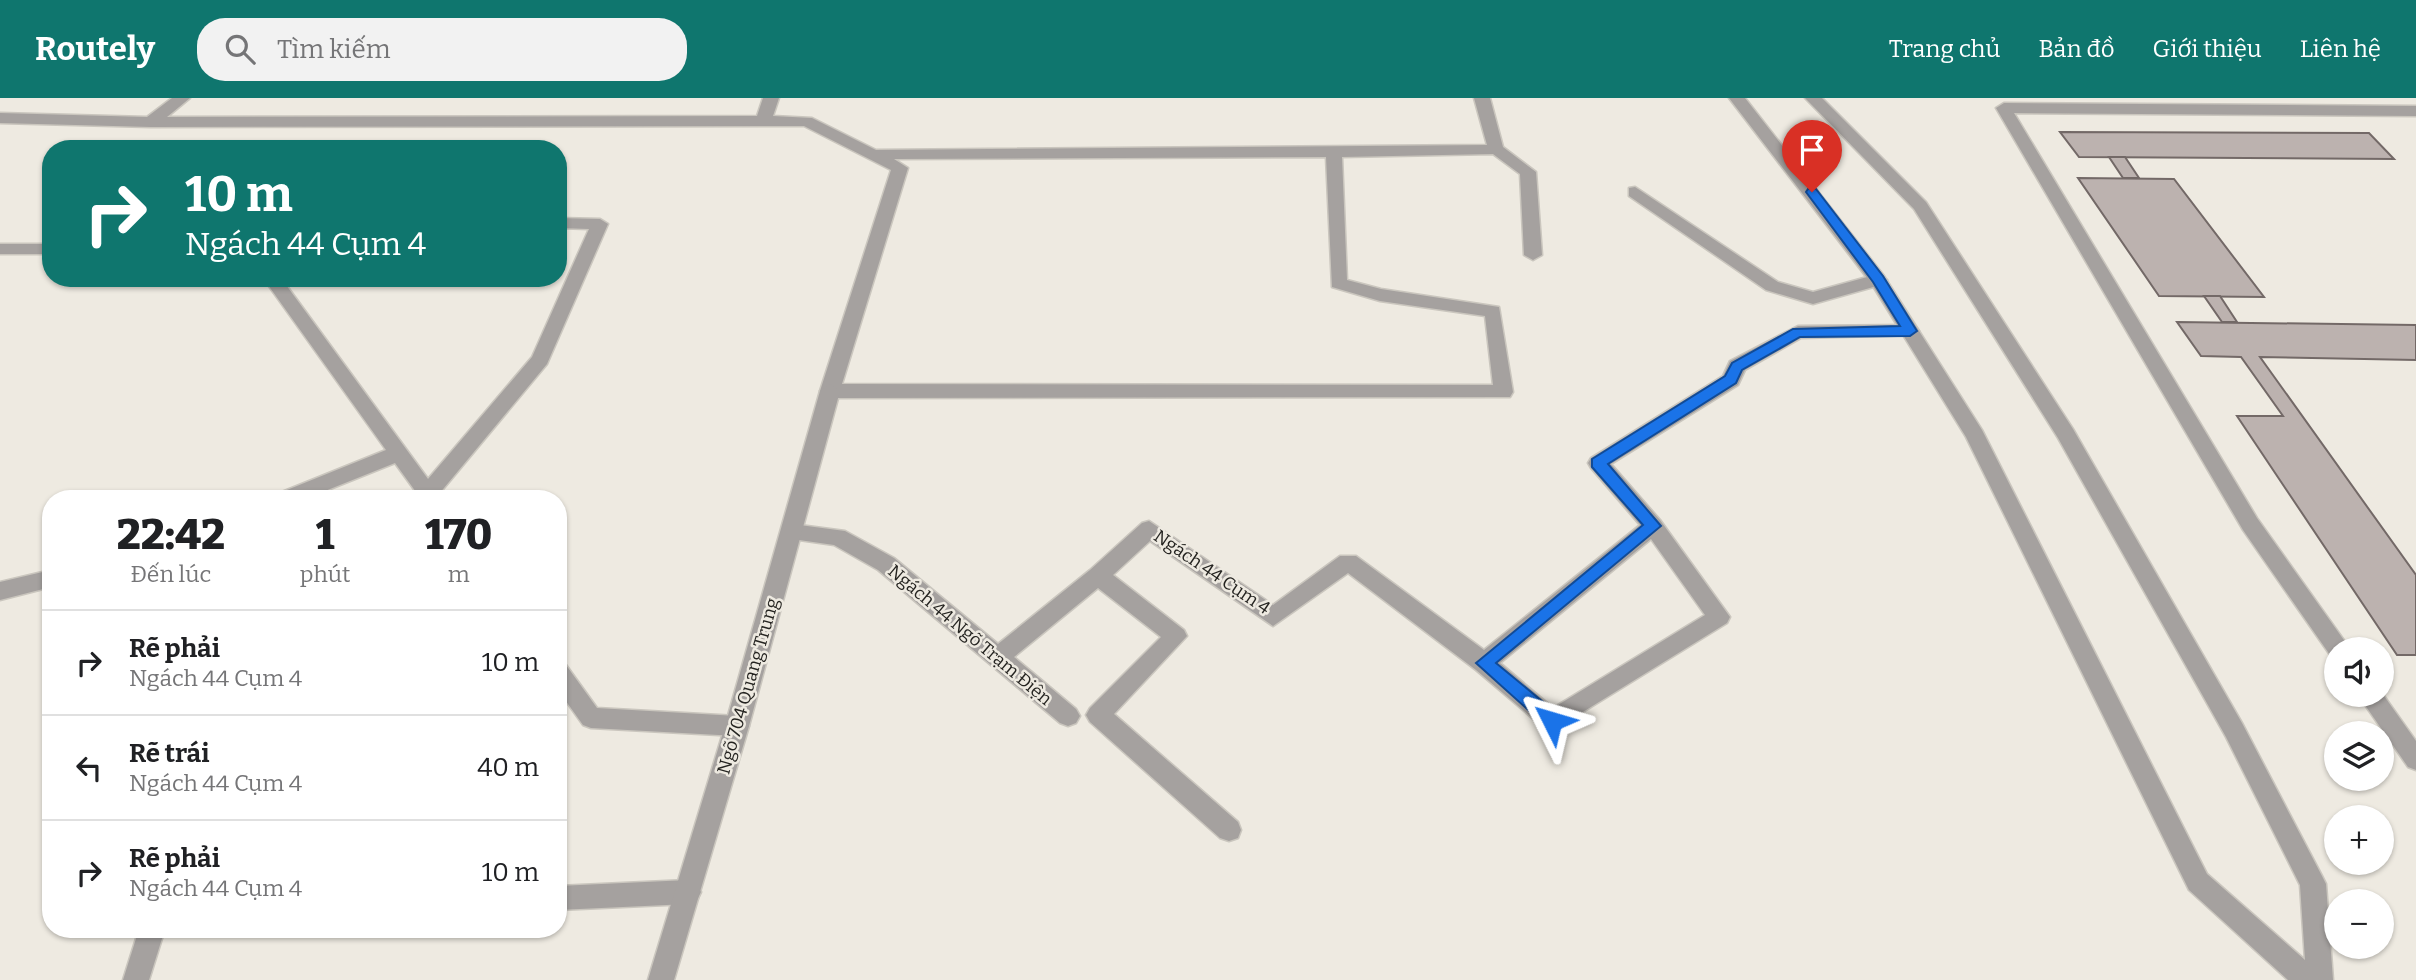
<!DOCTYPE html>
<html lang="vi">
<meta charset="utf-8">
<style>
:root{--surface:#fff;--page:#f2f2f2;--text:#202124;--muted:#757577;--line:#e0e0e0;--accent:#0f766e}
body{margin:0;font-family:Bitter,serif;background:var(--page);color:var(--text);height:100vh;display:flex;flex-direction:column;font-size:26px;white-space:nowrap}
*{box-sizing:border-box;margin:0}
p{font-size:23px;color:var(--muted)}
.icon{flex:none;width:38px;height:38px;fill:none;stroke:currentColor;stroke-width:2;stroke-linecap:round;stroke-linejoin:round}
.map{position:relative;flex:1;overflow:hidden}
.side{position:absolute;left:42px;top:392px;width:525px;height:448px;display:flex;flex-direction:column;background:var(--surface);border-radius:28px;box-shadow:0 2px 5px #0004}
.side>*{flex:none}
.guide{position:absolute;left:42px;top:42px;width:525px;height:147px;border-radius:28px;box-shadow:0 2px 5px #0004;background:#0f766e;color:#fff;overflow:hidden}
.controls{position:absolute;left:2324px;top:539px;display:grid;gap:14px}
.controls a{display:grid;place-items:center;width:70px;height:70px;border-radius:50%;background:var(--surface);box-shadow:0 2px 5px #0004;font-size:35px}
.pin{position:absolute;display:grid;place-items:center;width:60px;height:60px;color:#fff;margin:-72px -30px;border-radius:50% 50% 50% 0;rotate:-45deg;box-shadow:0 0 7px #0007}
.pin .icon{rotate:45deg}
.me{position:absolute;width:77px;margin:-38px;rotate:310deg;stroke-linejoin:round;filter:drop-shadow(0 0 5px #0008)}
.turn{display:flex;align-items:center;gap:24px;height:147px;padding:0 28px;font-size:32px}
.turn .icon{width:91px;height:91px;stroke-width:2.5}
.turn b{display:block;font-size:49px;line-height:60px}
.eta{display:flex;justify-content:space-evenly;align-items:center;height:119px;text-align:center}
.eta b{font-size:42px;font-weight:800;line-height:49px}
ul{padding:0;list-style:none}
li{display:flex;align-items:center;gap:21px;height:105px;padding:0 28px;border-top:2px solid var(--line)}
li div{flex:1}
li b{display:block;font-size:26px}
li em{font-style:normal}
header{display:flex;align-items:center;gap:42px;box-sizing:border-box;height:98px;padding:0 35px;background:var(--accent);color:#fff}
header strong{font-size:33px}
nav{display:flex;gap:38px;margin-inline-start:auto;font-size:24px}
.search{width:490px;height:63px;background:var(--page);display:flex;align-items:center;gap:18px;box-sizing:border-box;padding:0 24px;border-radius:28px;color:var(--muted);font-size:26px}
.map>svg:first-child{display:block}
.building{fill:#bcb2af;stroke:#736967;stroke-width:2}
.lines{fill:none;stroke-linecap:round;stroke-linejoin:round}
.lane-casing{stroke:#cac6be;stroke-width:3}
.street-casing{stroke:#cac6be;stroke-width:3}
.lane{fill:#a5a19f;fill-rule:evenodd}
.street{fill:#a5a19f;fill-rule:evenodd}
.route{fill:#1a73e8;stroke:#114b97;stroke-width:2}
.labels{text-anchor:middle;stroke-width:5;stroke-linejoin:round;paint-order:stroke}
.street-label{font-size:18px;fill:#252421;stroke:#eeeae1}
</style>
<header>
<strong>Routely</strong>
<div class="search"><svg class="icon" aria-label="search" viewBox="0 0 24 24"><circle cx="10" cy="10" r="6"/><path d="M15 15l6 6"/></svg>Tìm kiếm</div>
<nav><a>Trang chủ</a><a>Bản đồ</a><a>Giới thiệu</a><a>Liên hệ</a></nav>
</header>
<div class="map">
<svg width="2416" height="882" viewBox="0 0 2416 882">
<rect width="100%" height="100%" fill="#eeeae1"/>
<g class="building">
<polygon points="2060,34 2369,35 2394,61 2079,59"/>
<polygon points="2109,59 2125,59 2139,80 2123,80"/>
<polygon points="2078,80 2174,81 2264,199 2159,198"/>
<polygon points="2204,198 2220,198 2237,224 2222,224"/>
<polygon points="2177,224 2416,227 2416,262 2260,259 2416,477 2416,557 2397,557 2237,318 2283,318 2241,259 2201,258"/>
</g>
<g class="lines">
<g class="lane-casing">
<g id="lane">
<path d="M172,0H190L167,19L757,18L763,0H779L773,18L812,20L876,52L1487,47L1474,0H1490L1503,49L1536,74L1542,157L1533,162L1524,157L1520,76L1493,56L1342,59L1347,182L1381,191L1499,209L1513,294L1510,299L830,300L820,293L891,72L804,28L151,29L0,25V15L147,19ZM1326,59L1332,189L1380,203L1485,218L1493,287L842,286L908,70L894,61Z"/>
<polygon points="2004,5 2416,8 2416,18 2014,15 2257,420 2346,545 2349,551 2336,551 2336,560 2330,557 2243,432 1996,10"/>
<polygon points="1635,89 1778,184 1813,194 1878,176 1887,182 1884,186 1813,206 1766,192 1629,98 1629,90"/>
<polygon points="558,120 600,121 608,126 547,266 439,396 442,401 421,401 395,365 305,401 274,401 277,396 386,352 263,180 281,180 428,381 532,259 589,131 558,130"/>
<rect x="0" y="146" width="51" height="10"/>
<path d="M1910,227L1916,229L1919,233L1916,237L1801,240L1745,272L1738,287L1611,366L1660,422L1730,519L1727,525L1552,633L1544,630L1476,572L1348,475L1273,528L1150,443L1113,477L1184,532L1187,538L1114,616L1238,724L1241,732L1238,740L1229,743L1220,740L1090,624L1086,617L1090,610L1161,539L1098,490L1014,559L1076,611L1080,618L1076,625L1068,628L1060,625L878,472L834,447L785,440L782,434L785,428L792,426L845,433L894,460L998,546L1090,472L1142,425L1149,423L1273,507L1340,458H1356L1484,552L1640,427L1591,370L1588,365L1591,360L1723,278L1730,263L1798,228ZM1651,441L1705,517L1553,610L1500,565Z"/>
<polygon points="51,472 51,489 0,502 0,484"/>
<polygon points="558,565 566,567 597,610 737,618 745,621 749,628 745,635 737,638 591,630 583,627 558,592"/>
<polygon points="2382,595 2416,643 2416,672 2408,669 2358,597"/>
<polygon points="688,782 697,786 701,794 697,802 688,806 558,812 558,788"/>
<polygon points="139,831 165,831 149,882 123,882"/>
</g>
</g>
<g class="street-casing">
<g id="street">
<polygon points="1729,0 1745,0 1884,178 1982,332 2207,776 2305,862 2300,787 2226,639 2058,340 1914,111 1805,0 1822,0 1926,104 2073,331 2242,625 2322,778 2326,786 2333,882 2288,882 2189,792 1966,339 1871,185"/>
<polygon points="830,286 840,293 749,628 674,882 648,882 725,628 820,293"/>
</g>
</g>
<use href="#lane" class="lane"/>
<use href="#street" class="street"/>
</g>
<polygon class="route" points="1808,91 1816,91 1883,178 1917,233 1910,238 1800,239 1742,272 1736,285 1608,366 1661,428 1496,565 1559,617 1561,623 1559,628 1546,628 1476,565 1643,427 1592,369 1592,361 1725,278 1732,265 1793,231 1900,228 1873,184 1806,94"/>
<g class="labels">
<g class="street-label">
<text transform="translate(1212 474) rotate(34)" y="6">Ngách 44 Cụm 4</text>
<text transform="translate(970 537) rotate(40)" y="6">Ngách 44 Ngõ Trạm Điện</text>
<text transform="translate(748 588) rotate(-74)" y="6">Ngõ 704 Quang Trung</text>
</g>
</g>
</svg>
<div class="controls">
<a><svg class="icon" aria-label="sound" viewBox="0 0 24 24"><path d="M4 9h4l5-4v14l-5-4H4zM17 9q2 3 0 6"/></svg></a>
<a><svg class="icon" aria-label="layers" viewBox="0 0 24 24"><path d="M12 4l9 5-9 5-9-5zM3 14l9 5 9-5"/></svg></a>
<a>+</a>
<a>−</a>
</div>
<div class="pin" style="left:1812px;top:94px;background:#d93025"><svg class="icon" aria-label="arrive" viewBox="0 0 24 24"><path d="M6 21V4h12l-3 4 3 4H6"/></svg></div>
<svg class="me" style="left:1552px;top:623px" viewBox="-20 -20 40 40"><path d="M0-17L14 15 0 8-14 15z" fill="#1a73e8" stroke="#fff" stroke-width="4"/></svg>
<div class="guide">
<div class="turn"><svg class="icon" aria-label="right" viewBox="0 0 24 24"><path d="M7 20v-9h11M14 6l5 5-5 5"/></svg><div><b>10 m</b>Ngách 44 Cụm 4</div></div>
</div>
<section class="side">
<div class="eta">
<div><b>22:42</b><p>Đến lúc</p></div>
<div><b>1</b><p>phút</p></div>
<div><b>170</b><p>m</p></div>
</div>
<ul>
<li><svg class="icon" aria-label="right" viewBox="0 0 24 24"><path d="M7 20v-9h11M14 6l5 5-5 5"/></svg><div><b>Rẽ phải</b><p>Ngách 44 Cụm 4</p></div><em>10 m</em></li>
<li><svg class="icon" aria-label="left" viewBox="0 0 24 24"><path d="M17 20v-9H6M10 6l-5 5 5 5"/></svg><div><b>Rẽ trái</b><p>Ngách 44 Cụm 4</p></div><em>40 m</em></li>
<li><svg class="icon" aria-label="right" viewBox="0 0 24 24"><path d="M7 20v-9h11M14 6l5 5-5 5"/></svg><div><b>Rẽ phải</b><p>Ngách 44 Cụm 4</p></div><em>10 m</em></li>
</ul>
</section>
</div>
